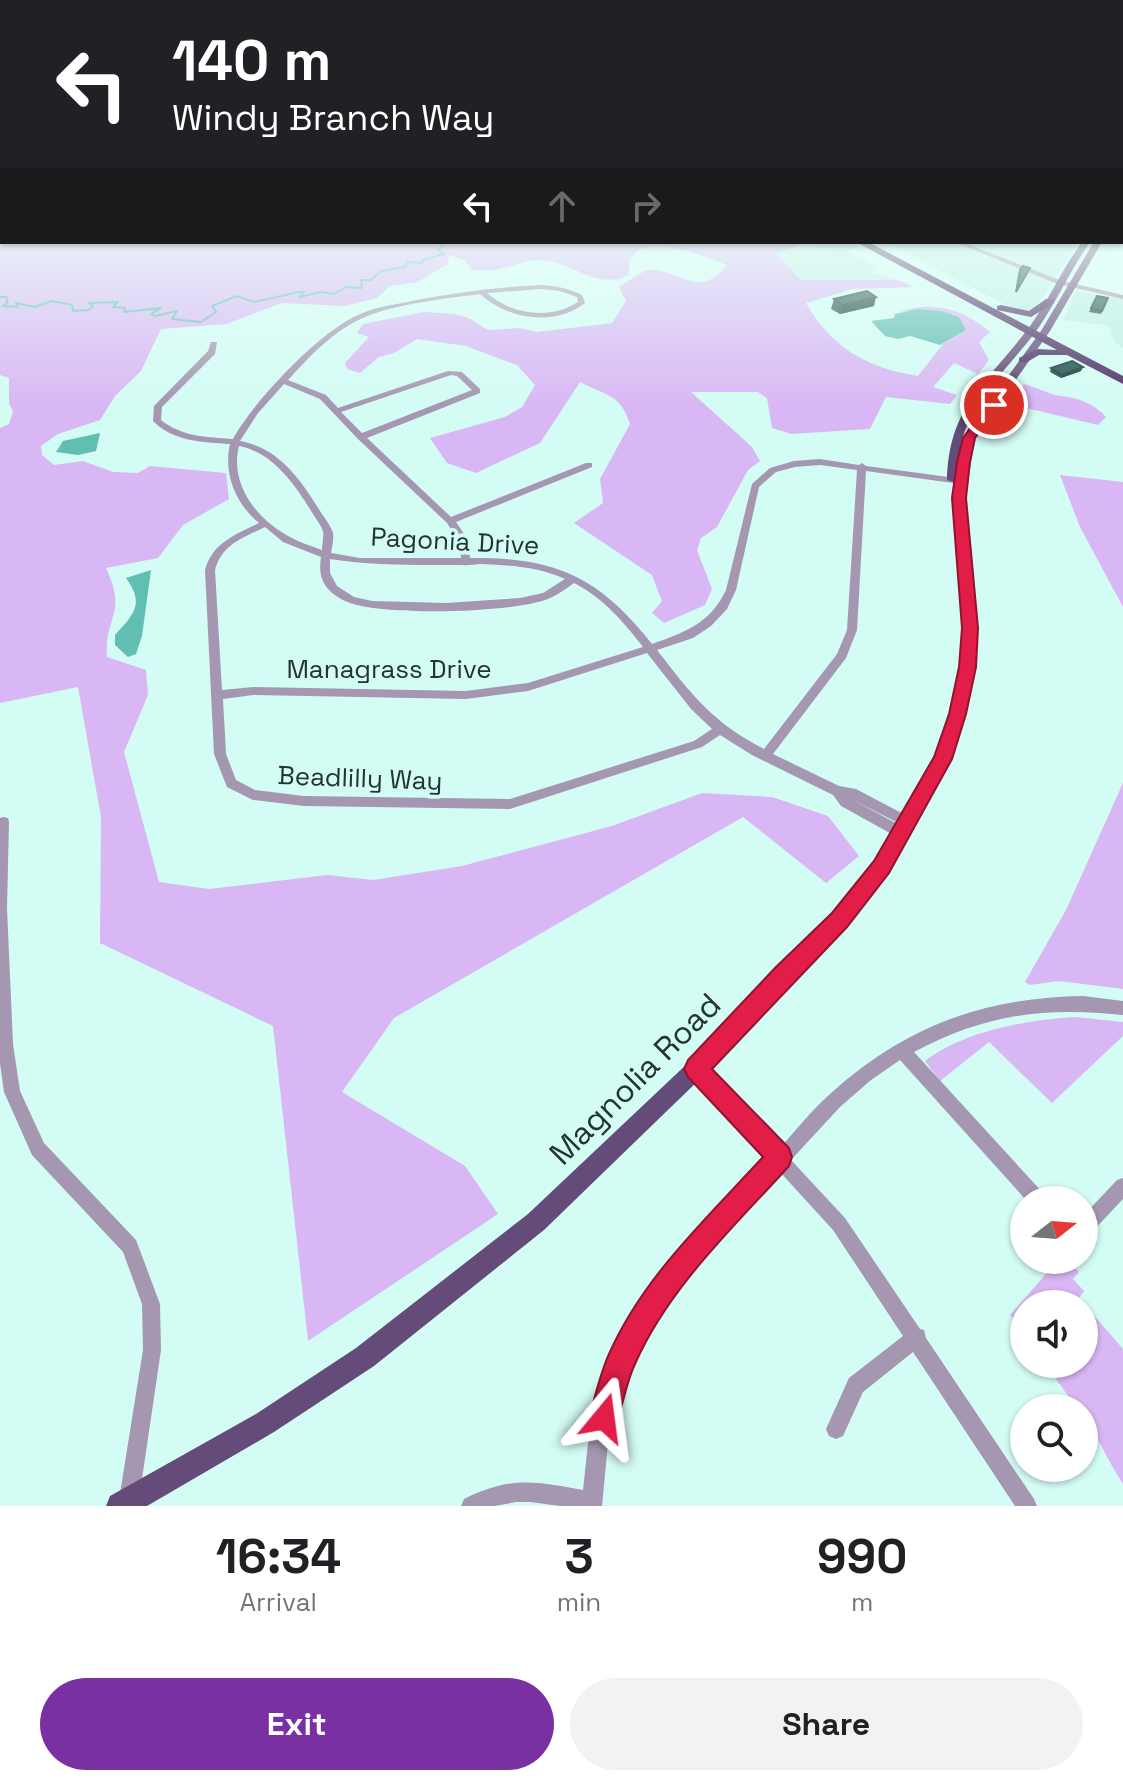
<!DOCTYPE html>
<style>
:root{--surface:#fff;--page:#f2f2f2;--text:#202124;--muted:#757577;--accent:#7830a3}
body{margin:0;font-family:"Space Grotesk",sans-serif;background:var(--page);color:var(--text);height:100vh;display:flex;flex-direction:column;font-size:30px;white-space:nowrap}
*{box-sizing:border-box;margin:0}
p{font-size:26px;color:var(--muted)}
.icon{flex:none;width:44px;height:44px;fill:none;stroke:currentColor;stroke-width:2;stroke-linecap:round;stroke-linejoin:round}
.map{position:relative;height:1506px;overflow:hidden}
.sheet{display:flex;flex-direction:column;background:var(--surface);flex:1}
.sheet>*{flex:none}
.hud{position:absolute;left:0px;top:0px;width:1124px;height:244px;box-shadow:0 2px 6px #0004;background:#202124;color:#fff;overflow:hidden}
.needle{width:52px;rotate:73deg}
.fabs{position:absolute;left:1010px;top:1186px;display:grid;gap:16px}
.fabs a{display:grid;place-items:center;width:88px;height:88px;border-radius:50%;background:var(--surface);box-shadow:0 2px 6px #0004;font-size:40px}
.pin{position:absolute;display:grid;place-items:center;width:68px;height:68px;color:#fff;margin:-34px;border:4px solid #fff;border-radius:50%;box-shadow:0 2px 8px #0007}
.me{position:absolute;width:88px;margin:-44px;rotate:16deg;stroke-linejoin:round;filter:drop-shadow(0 0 6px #0008)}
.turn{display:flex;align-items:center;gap:28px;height:168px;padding:0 40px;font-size:36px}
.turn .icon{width:104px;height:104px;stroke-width:2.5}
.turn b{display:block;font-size:56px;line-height:68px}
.lanes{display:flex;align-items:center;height:76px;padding:0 40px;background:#0003;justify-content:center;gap:40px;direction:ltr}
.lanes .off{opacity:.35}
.eta{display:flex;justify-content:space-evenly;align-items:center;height:136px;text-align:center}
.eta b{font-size:48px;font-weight:600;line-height:56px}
.cta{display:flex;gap:16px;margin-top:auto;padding:16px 40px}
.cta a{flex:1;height:92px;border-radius:48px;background:var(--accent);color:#fff;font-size:32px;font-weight:600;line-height:92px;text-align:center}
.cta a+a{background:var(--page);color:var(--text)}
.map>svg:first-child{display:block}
.built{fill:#beefe6}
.green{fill:#d9b7f4}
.water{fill:#61bfb2}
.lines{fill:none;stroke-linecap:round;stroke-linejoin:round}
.stream{stroke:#61bfb2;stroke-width:2}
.minor{fill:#a596b1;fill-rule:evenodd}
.major{fill:#654b79;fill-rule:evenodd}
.highway{fill:#4f3064;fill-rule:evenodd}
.wall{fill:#1c4741}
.shaded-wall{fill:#163a35}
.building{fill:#20534c;stroke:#163a35;stroke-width:2}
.route{fill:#e11d48;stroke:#92132f;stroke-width:2}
.labels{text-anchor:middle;stroke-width:8;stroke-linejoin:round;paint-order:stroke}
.street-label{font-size:26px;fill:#243331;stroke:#d3fcf4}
.near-street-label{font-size:32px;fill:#243331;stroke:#d3fcf4}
</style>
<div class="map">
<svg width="1123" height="1506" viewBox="0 0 1123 1506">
<rect width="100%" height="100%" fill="#d3fcf4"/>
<g class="built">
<polygon points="804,242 849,242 858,247 847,251 876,266 871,273 898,280 801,280 775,253 788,249 828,250"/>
<polygon points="884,242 1063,242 1075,247 1033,312 1016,310"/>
<polygon points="1076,291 1123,299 1123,348 1113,340 1111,329 1105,325 1063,320"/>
</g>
<g class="green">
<path d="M0,234L2,242H794L800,245L775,253L801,280H898L913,287L853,289L806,303C832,348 867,368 918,376L943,344L966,330C939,309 931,306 897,313C931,300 962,308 990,332L979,342L989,360L978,374L954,363L933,387L957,395L950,404L886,397L870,429L791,434L772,428L767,398L758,392H691L752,447L760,461L748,470L717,527L701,538L697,550L712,589L705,605L664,623L652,613L662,601L652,575L574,523L603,503L600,479L630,424C620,393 606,396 580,382L540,443L476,473L447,463L430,438L505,417L522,407L535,385L517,365L466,346L417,339L394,353L379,357L360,373L347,369L345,363L369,337L357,333L363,324L424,312L454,314L469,318L488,330L520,328L537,332L612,323L626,301L619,287L646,270C680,267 697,302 727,265C706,257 647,232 632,257C628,263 630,269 628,275C601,290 576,266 549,261C530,257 516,266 499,269C491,271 481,270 473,270L464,260L449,255L448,264L417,282L390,286L377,298L344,306L282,303L226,324L161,329L141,371L115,396L100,420L58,434L41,446L42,455L54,465L83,461L113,472L138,473L150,466L226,473L229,499L183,525L158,558L106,568C128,615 104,615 107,657L146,670L148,695L124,752L159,882L209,889L327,875L373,880L462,866L612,826L702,793L772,797L828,816L859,856L826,883L743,817L394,1018L342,1092L465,1166L498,1214L308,1341L273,1026L100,943L101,817L78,687L0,703V428L9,424L13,412L9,403V378L0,375Z"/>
<path d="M1024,384C1035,387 1052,395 1061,396C1077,397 1095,404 1106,417L1098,425L1010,404Z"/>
<polygon points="1060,475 1123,482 1123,607 1080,527"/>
<polygon points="1123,783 1123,989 1059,981 1030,985 1025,982 1066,910"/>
<path d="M1075,1017L1123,1022V1036L1052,1103L989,1042L940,1081L925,1061C964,1031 1026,1020 1075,1017Z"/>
<polygon points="1058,1260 1067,1260 1079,1272 1073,1279 1084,1291 1079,1298 1084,1304 1024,1304 1024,1334 1010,1315"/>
<path d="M1084,1304L1123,1349V1483C1117,1477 1084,1414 1084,1408H1077L1045,1364H1084Z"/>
</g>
<g class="water">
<polygon points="918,309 941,311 959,317 966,330 940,345 910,336 898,339 885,336 871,321 894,318 895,314"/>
<polygon points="100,433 96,451 78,455 56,452 63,441"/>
<path d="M151,570L142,636L136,654L128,657L115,645V635C134,614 145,604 126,578Z"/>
</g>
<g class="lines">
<polyline class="stream" points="0,297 7,297 7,303 3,306 17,307 16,303 35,307 51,301 72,305 73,311 89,310 93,306 89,303 118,302 113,307 125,308 124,312 161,308 151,314 155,316 177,311 172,319 201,322 216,312 212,306 237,296 254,302 299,292 304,292 300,297 321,292 334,294 346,287 362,288 361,280 371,280 381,271 405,267 407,262 422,263 422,260 445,254 438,250 446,242"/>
<g class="minor">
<polygon points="954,242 962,242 1062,281 1123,295 1123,299 1058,284"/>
<path d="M540,285C556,286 568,288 582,295L585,303C555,327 507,319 480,294C444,299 399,303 365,317C335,329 309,357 288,380L326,395L338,408L448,371L462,372L480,389V393L367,438L451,517L586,463H592V467L456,522L469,541L470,558C556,557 599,577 652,644C685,632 710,624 726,590L752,484L770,468L794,461L820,459L859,465L862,463L866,466L956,478V482L953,483L866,471L857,630L846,658L773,754L839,786L856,789L913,819L914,823L913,827L908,828L849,798L907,829L908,833L907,837L902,838L897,837L841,806L833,795L752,755L720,735L702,747L510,809L304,806L253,800L227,787L214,754L205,570C213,542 235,535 259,523C236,504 223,474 230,444C203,442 174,442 153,421L154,406L208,351L211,342H217L215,354L162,407L161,420C182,437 207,437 233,439C253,402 319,332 358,315C374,307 394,305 412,301C454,293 497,287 540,285ZM540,289L560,291L577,297L578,302C550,320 512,315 487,293ZM451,375L457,376L472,390L362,433L341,412ZM284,384L320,399L358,439L447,523L459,541L461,558H360L331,553C332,547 334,539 333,533C331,526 324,517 320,511C301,480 279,448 240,441L258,413ZM239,446C274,453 295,485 313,514C316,519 321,525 323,531C324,537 322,544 322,550C312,546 301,543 292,538C258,521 229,485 239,446ZM820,465L857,470L847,630L837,654L764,749C713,723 691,694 657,650L693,638L711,626L727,609L736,590L759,487L776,472L795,467ZM265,527L283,542L321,557C319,570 320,581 330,591C337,598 348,603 357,605C395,615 511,613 548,599C557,595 566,589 574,583C602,597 624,622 643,647L528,683L466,691L253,687L222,690L215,570C222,544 243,538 265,527ZM330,559C374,566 417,565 462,565C469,566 474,564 481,564C509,565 539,567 565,579L543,593L520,598L446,603L372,601L354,597L337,586L330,573ZM647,653L691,709L712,729L694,741L510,799L304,796L255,790L236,780L226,754L223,699L253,695L466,699L528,691Z"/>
<polygon points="3,817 8,818 9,822 7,908 13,1044 20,1091 44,1143 136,1240 160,1304 161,1350 138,1506 118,1506 143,1350 142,1304 123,1252 32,1155 4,1092 0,1063 0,818"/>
<path d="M1083,996L1123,1001V1015C1044,1007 985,1014 914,1052L1044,1194L1047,1200H1026L900,1060L871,1080L840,1107L791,1160L845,1218L920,1329L924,1330L926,1338L1034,1499L1037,1506H1015L913,1352L863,1392L843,1436L836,1439L829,1436L826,1429L849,1378L903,1336L833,1230L780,1172L677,1284L642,1337L620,1393L608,1443L602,1506H560L530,1502H516L495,1506H461L464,1499C511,1476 534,1481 583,1490L588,1443L600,1393L628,1324L665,1272L768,1160L690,1075L688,1069L690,1063L696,1061L702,1063L780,1148C796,1130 812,1110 830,1094C906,1026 982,998 1083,996Z"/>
<polygon points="1123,1178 1123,1199 1090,1234 1084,1237 1084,1215 1117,1180"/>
</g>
<path class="major" d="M1082,242H1090C1071,269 1058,299 1039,327C1009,370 960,406 959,463L963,438L1041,331L1094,242H1102L1050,331L975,438L965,498L977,628L975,667L966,714L951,759L888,872L847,926L703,1076L544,1230L374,1366L274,1432L147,1506H106L110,1496L256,1414L356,1348L528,1214L689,1062L833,914L876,862L935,758L950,714L961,667L963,628L953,498L956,483L947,480C949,404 989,382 1030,326C1049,300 1062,269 1082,242Z"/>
<polygon class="highway" points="856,242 868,242 997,310 997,306 1001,305 1029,311 1046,299 1054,299 1054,303 1031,317 997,310 1123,376 1123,384 1067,355 1039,355 1027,362 1019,362 1019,358 1037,349 1057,350"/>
</g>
<g class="wall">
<polygon points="1097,296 1108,298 1101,314 1089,312"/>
<polygon points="834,299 874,306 840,314 831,309"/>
<polygon points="1051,368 1081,371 1061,378 1050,372"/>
</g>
<g class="shaded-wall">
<polygon points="876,297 874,306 840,314 843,305"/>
<polygon points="1083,367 1081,371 1061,378 1062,375"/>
</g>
<g class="building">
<polygon points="1023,266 1030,268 1016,292 1020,270"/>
<polygon points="867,291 876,297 843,305 834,299"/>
<polygon points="1097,296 1108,298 1102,311 1091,308"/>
<polygon points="1072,361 1083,367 1062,375 1051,368"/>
</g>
<linearGradient id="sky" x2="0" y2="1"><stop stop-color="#72b8d2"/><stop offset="0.48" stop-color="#ebfefa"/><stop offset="1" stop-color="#ebfefa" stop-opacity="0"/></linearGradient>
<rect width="1123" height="407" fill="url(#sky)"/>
<path class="route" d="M989,402L1000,405L975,438L970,462L966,498L978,628L976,667L966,714L952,759L889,873L847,927L712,1069L789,1148L792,1157L789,1166C733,1228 669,1287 635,1364C625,1385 623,1408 614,1429L604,1433L593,1429L589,1418C595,1397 600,1374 609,1354C643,1277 706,1219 763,1157L688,1077L684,1069L688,1060L776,967L832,913L874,861L934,757L949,714L959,667L962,628L952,498L957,462L963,438Z"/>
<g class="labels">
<g class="street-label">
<text transform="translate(455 541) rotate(3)" y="9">Pagonia Drive</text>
<text x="389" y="678">Managrass Drive</text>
<text transform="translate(360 778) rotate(2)" y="9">Beadlilly Way</text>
</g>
<g class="near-street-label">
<text transform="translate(635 1079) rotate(-45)" y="11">Magnolia Road</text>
</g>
</g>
</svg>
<div class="fabs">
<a><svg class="needle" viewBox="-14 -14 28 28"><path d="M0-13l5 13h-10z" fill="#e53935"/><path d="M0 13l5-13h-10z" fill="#757577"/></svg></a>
<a><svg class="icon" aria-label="sound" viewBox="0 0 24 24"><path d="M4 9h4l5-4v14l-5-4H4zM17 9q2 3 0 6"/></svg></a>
<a><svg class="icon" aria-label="search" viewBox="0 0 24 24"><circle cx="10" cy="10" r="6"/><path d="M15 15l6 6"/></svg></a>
</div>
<div class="pin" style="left:994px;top:405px;background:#d93025"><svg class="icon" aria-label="arrive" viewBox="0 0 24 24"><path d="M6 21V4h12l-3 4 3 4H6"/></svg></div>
<svg class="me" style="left:604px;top:1418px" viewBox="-20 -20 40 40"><path d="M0-17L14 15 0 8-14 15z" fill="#e11d48" stroke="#fff" stroke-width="4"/></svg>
<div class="hud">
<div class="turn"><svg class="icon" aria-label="left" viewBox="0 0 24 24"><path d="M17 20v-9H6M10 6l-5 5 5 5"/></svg><div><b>140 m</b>Windy Branch Way</div></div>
<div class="lanes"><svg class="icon" aria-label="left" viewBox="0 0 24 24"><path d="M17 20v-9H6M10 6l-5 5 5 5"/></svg><svg class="icon off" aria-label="ahead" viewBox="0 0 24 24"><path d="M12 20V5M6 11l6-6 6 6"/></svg><svg class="icon off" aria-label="right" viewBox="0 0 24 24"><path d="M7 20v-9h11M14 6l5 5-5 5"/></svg></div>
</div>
</div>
<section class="sheet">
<div class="eta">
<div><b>16:34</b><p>Arrival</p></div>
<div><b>3</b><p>min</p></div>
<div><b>990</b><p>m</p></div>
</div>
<div class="cta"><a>Exit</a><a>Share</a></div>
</section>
